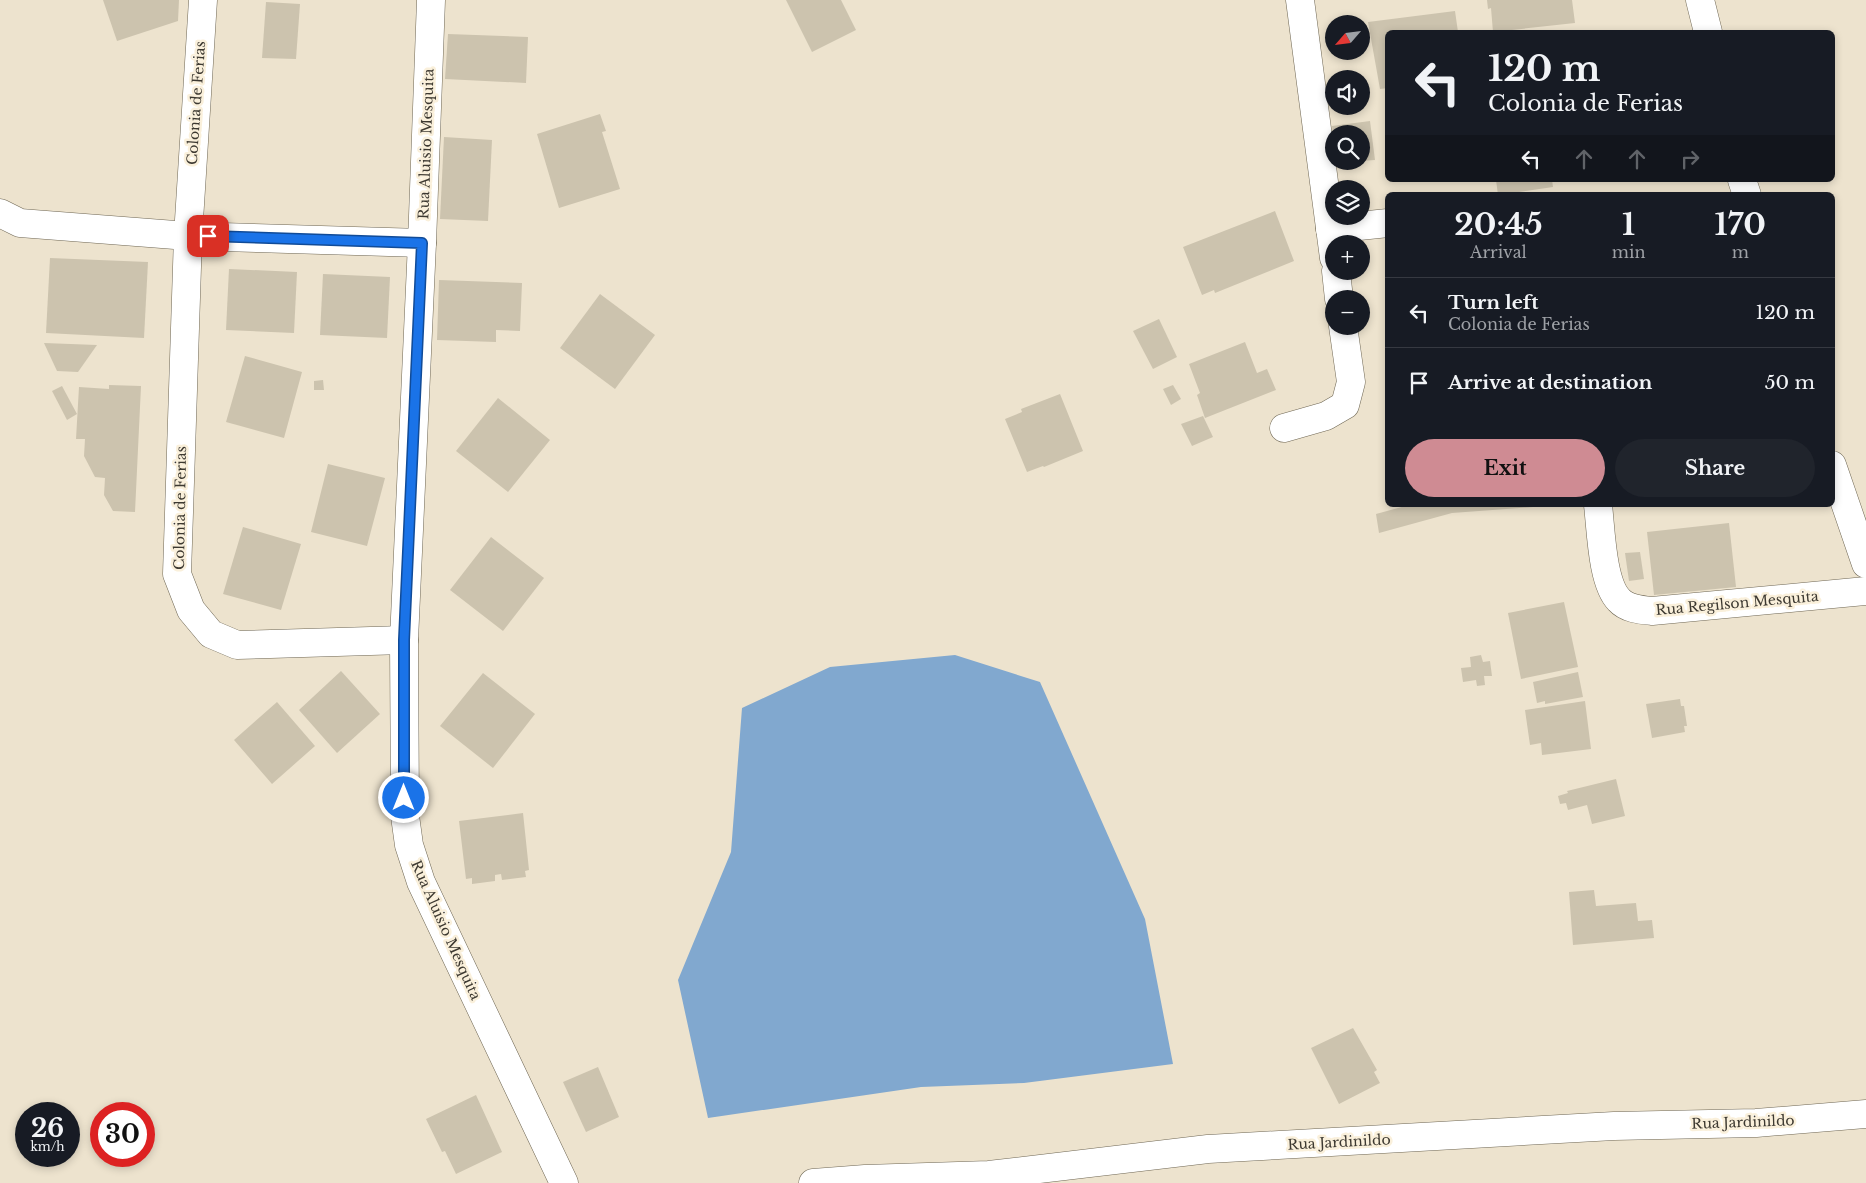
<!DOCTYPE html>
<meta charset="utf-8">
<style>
:root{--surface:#171b24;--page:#20242c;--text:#f1f3f6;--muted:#9ea1a6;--line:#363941;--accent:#cf8b93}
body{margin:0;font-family:"Libre Baskerville",serif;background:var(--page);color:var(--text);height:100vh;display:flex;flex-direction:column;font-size:19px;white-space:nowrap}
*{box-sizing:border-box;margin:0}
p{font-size:16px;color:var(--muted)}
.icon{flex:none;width:28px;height:28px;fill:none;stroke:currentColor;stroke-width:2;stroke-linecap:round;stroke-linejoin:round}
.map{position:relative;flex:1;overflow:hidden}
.side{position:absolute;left:1385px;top:192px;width:450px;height:315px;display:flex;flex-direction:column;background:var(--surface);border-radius:8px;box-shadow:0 2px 8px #0003}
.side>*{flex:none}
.guide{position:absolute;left:1385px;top:30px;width:450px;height:152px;border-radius:8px;box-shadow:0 2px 8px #0003;background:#171b24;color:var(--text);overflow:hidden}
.needle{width:32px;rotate:242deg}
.buttons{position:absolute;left:1325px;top:15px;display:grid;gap:10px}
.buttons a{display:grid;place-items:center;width:45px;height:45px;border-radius:50%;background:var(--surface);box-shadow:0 2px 8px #0003;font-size:25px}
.speed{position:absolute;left:15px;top:1102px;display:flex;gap:10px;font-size:25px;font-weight:700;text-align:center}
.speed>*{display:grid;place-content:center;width:65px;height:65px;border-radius:50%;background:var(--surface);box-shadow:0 2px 8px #0003;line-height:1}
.speed small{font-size:12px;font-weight:400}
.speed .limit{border:8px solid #d22;background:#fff;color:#111}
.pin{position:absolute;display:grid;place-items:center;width:42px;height:42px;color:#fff;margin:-21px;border-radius:10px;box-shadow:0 2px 8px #0006}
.me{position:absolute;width:55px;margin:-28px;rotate:0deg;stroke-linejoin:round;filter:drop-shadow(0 0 4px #0008)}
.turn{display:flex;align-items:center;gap:18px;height:105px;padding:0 20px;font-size:22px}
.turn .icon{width:65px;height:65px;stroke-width:2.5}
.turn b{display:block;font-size:35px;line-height:42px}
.lanes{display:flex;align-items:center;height:48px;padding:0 20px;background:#0003;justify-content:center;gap:25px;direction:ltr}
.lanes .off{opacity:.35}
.eta{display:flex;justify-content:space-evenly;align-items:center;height:85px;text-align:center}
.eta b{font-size:30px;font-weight:700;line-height:35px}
.cta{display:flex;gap:10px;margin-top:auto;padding:10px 20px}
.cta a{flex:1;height:58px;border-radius:30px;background:var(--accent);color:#111;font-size:20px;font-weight:700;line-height:58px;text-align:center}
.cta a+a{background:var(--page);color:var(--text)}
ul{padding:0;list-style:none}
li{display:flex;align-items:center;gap:15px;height:70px;padding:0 20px;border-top:1px solid var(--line)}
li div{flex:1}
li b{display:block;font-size:19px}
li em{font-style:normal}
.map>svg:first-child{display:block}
.water{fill:#81a8cf}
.building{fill:#ccc3ae}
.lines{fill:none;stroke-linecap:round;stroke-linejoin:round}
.minor-casing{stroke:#6f6754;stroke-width:29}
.tertiary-casing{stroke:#6f6754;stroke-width:29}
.minor{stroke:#fff;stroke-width:28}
.tertiary{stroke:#fff;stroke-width:28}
.route-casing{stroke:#114b97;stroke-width:12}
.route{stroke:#1a73e8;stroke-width:9}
.labels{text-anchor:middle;stroke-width:5;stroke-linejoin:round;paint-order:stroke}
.street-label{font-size:14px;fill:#3d3931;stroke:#faf0db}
</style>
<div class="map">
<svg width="1866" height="1183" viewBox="0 0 1866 1183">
<rect width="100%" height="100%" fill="#ede3ce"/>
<polygon class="water" points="955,655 1040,682 1145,919 1173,1064 1024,1083 921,1087 708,1118 678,980 731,852 742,708 830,667"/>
<g class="building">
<polygon points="103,0 179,0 178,21 117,41"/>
<polygon points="786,0 841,0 856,30 812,52"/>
<polygon points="1487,0 1572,0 1575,23 1493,32 1491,8 1488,9"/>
<polygon points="266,2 300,4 296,59 262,58"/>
<polygon points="1455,11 1458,32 1388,32 1388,88 1380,89 1368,22"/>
<polygon points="448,34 528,37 526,83 445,79"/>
<polygon points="600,114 606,131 602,132 620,189 559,208 537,134"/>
<polygon points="1370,121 1375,160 1361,161 1361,134 1333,134 1332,126"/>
<polygon points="444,137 492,140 488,221 440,219"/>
<polygon points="1496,180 1552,180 1553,187 1498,195"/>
<polygon points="1275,211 1294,261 1215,293 1214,290 1202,295 1183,247"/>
<polygon points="50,258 148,262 144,338 46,333"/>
<polygon points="229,269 297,272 294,333 226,330"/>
<polygon points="323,274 390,277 387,338 320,335"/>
<polygon points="439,280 522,283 520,331 496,330 496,342 437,340"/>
<polygon points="600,294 655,335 615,389 560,348"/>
<polygon points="1159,319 1177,357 1153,369 1133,331"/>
<polygon points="1245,342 1257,373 1267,369 1276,390 1205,418 1197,395 1200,393 1189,364"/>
<polygon points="44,343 97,345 78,372 57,371"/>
<polygon points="245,356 302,372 284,438 226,422"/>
<polygon points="323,380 324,390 314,390 314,381"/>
<polygon points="109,385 141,386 135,512 113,511 104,495 105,478 95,477 84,456 85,439 76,439 79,387 109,389"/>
<polygon points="1173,385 1181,399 1171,405 1163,389"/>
<polygon points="62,386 77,414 67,420 52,391"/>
<polygon points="1060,394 1083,451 1044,467 1043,466 1027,472 1005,419 1022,412 1021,409"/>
<polygon points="498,398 550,440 508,492 456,451"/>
<polygon points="1203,416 1213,437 1192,446 1181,424"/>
<polygon points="328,464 385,478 367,546 311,532"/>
<polygon points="1409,505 1533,505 1533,507 1452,513 1379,533 1376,514"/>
<polygon points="1729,523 1736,587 1654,595 1647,532"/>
<polygon points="243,527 301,544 281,610 223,594"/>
<polygon points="491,537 544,578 503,631 450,590"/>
<polygon points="1640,552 1644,579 1629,581 1625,553"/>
<polygon points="1564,602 1578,667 1521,679 1508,613"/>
<polygon points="1481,655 1483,662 1490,661 1492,676 1484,676 1485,685 1477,686 1476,680 1463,682 1461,668 1471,667 1470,657"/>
<polygon points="341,671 380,714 337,753 299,710"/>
<polygon points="1578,672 1583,697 1545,704 1545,701 1537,703 1533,682"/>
<polygon points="483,673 535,714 493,768 440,726"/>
<polygon points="1680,699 1681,706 1684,706 1687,726 1684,726 1685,732 1652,738 1646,704"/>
<polygon points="1585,701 1591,749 1542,755 1541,743 1530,745 1525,710"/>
<polygon points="277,702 315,746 272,784 234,740"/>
<polygon points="1616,779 1625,816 1592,824 1587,805 1568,810 1566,803 1560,804 1558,796 1568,793 1567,791"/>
<polygon points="523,813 529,870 525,871 526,877 502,880 501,874 495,875 495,881 472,884 472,878 466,879 459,821"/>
<polygon points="1594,890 1596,906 1636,903 1638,921 1652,920 1654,938 1573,945 1569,892"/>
<polygon points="1353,1028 1377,1070 1374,1072 1380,1083 1339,1104 1311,1048"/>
<polygon points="598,1067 619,1117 586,1132 563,1082"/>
<polygon points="476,1095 502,1152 456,1174 445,1151 442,1152 426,1119"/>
</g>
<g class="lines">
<g class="minor-casing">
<g id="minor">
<polyline points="203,0 188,236 177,574 191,610 211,634 237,645 404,640"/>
<polyline points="431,0 422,243 404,640 405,816 409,845 421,882 564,1183"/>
<polyline points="1300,0 1334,258"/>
<polyline points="0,213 20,223 188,236 422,243"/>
<polyline points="1330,229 1388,223"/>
<polyline points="1336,271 1339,299"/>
<polyline points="1284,428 1326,416 1345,405 1351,382 1343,326"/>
<path d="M1598,505C1601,530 1602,583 1619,600C1627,609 1641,610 1652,611L1866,591"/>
<polyline points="813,1183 865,1179 989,1175 1208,1149 1614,1126 1756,1123 1866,1114"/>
</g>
</g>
<g class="tertiary-casing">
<g id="tertiary">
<polyline points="1700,0 1708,32"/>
<polyline points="1742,180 1747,195"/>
<polyline points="1832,465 1866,564"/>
</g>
</g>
<use href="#minor" class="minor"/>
<use href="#tertiary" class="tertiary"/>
</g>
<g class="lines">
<g class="route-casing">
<polyline id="route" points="208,236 422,243 404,640 404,798"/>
</g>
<use href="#route" class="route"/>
</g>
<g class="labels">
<g class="street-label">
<text transform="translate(196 103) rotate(-86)" y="5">Colonia de Ferias</text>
<text transform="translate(426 144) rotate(-88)" y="5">Rua Aluisio Mesquita</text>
<text transform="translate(180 508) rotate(-89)" y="5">Colonia de Ferias</text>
<text transform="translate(1737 603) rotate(-5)" y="5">Rua Regilson Mesquita</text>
<text transform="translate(446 930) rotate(66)" y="5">Rua Aluisio Mesquita</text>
<text transform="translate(1743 1122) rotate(-2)" y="5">Rua Jardinildo</text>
<text transform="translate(1339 1142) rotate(-3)" y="5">Rua Jardinildo</text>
</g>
</g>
</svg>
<div class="buttons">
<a><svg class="needle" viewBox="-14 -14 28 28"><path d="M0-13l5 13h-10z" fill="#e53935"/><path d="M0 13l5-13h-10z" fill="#9ea1a6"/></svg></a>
<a><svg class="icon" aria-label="sound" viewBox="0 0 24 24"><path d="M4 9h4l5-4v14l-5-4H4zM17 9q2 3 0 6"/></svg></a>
<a><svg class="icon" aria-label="search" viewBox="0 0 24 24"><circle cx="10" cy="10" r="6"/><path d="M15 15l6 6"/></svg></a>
<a><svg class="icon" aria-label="layers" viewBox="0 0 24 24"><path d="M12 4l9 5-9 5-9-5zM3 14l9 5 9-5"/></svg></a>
<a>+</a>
<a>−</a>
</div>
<div class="speed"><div>26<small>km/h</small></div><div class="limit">30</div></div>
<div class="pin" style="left:208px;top:236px;background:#d93025"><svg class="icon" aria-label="arrive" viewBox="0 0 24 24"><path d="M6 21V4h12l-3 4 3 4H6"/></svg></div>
<svg class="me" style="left:404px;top:798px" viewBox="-20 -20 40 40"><circle r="17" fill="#1a73e8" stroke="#fff" stroke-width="3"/><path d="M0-11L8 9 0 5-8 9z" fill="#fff"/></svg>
<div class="guide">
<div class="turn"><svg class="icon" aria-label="left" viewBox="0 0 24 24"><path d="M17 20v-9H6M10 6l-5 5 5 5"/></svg><div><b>120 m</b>Colonia de Ferias</div></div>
<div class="lanes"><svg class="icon" aria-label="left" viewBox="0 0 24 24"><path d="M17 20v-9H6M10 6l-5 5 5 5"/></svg><svg class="icon off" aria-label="ahead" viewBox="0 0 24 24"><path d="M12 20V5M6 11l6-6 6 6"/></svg><svg class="icon off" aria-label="ahead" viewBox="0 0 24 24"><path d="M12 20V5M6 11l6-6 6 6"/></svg><svg class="icon off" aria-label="right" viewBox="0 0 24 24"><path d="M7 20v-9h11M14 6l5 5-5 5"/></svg></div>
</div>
<section class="side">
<div class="eta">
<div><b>20:45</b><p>Arrival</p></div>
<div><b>1</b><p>min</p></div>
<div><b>170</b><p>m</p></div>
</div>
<ul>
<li><svg class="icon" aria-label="left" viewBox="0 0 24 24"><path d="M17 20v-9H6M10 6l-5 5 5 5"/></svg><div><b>Turn left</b><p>Colonia de Ferias</p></div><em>120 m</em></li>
<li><svg class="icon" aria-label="arrive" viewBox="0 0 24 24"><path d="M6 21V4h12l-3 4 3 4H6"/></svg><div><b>Arrive at destination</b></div><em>50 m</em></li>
</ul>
<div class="cta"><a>Exit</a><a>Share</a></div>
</section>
</div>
